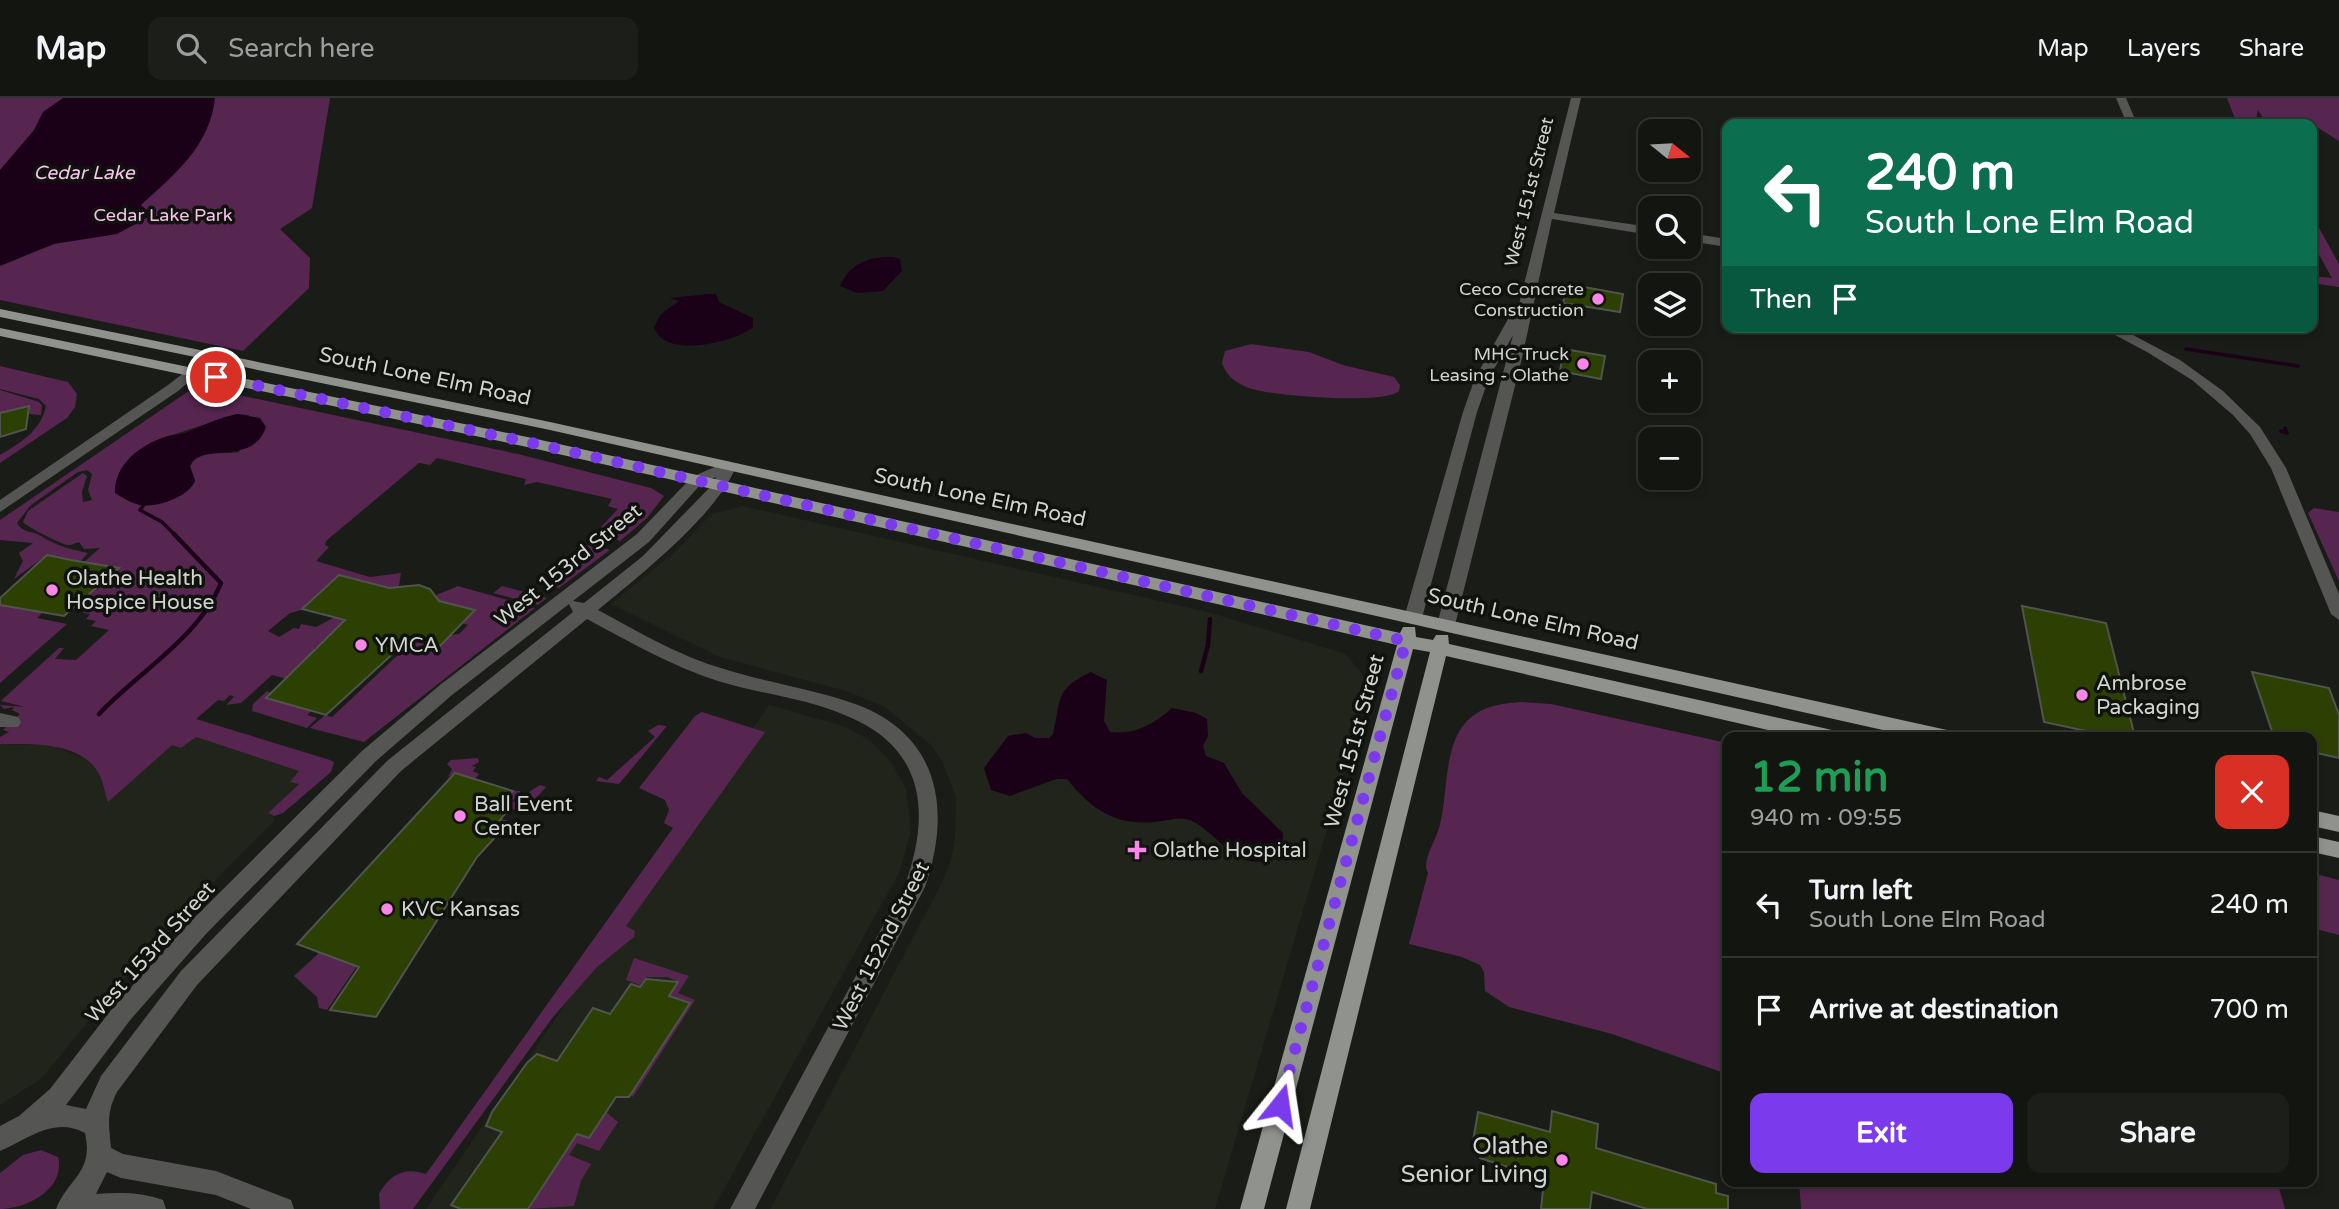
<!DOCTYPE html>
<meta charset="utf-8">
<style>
:root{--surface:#131511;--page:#1c1e1a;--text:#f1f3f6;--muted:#9d9f9f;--line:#323431;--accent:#7c3aed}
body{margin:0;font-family:"Varela Round",sans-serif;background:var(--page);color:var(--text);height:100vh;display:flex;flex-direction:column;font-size:26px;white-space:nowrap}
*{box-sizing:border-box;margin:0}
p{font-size:23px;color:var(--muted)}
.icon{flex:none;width:38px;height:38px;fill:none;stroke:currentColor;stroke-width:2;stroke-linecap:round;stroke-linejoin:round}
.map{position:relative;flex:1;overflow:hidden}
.drawer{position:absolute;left:1722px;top:634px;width:595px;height:455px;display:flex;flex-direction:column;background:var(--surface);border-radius:14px;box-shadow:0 4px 10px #0003,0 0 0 2px var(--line)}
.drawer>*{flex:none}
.hud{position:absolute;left:1722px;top:21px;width:595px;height:214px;border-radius:14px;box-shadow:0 4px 10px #0003,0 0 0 2px var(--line);background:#0b6e4f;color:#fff;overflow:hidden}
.needle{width:46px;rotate:108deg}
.tools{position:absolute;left:1638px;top:21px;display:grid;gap:14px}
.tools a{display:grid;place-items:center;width:63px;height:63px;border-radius:14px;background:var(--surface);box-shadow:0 4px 10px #0003,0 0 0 2px var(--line);font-size:35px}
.pin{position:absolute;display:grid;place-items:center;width:60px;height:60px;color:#fff;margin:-30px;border:4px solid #fff;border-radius:50%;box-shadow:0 2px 7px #0007}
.me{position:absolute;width:77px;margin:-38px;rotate:15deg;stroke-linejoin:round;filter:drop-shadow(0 0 5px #0008)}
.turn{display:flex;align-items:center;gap:24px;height:147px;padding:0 28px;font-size:32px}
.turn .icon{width:91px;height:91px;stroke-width:2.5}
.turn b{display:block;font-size:49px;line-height:60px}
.then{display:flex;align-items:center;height:66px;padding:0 28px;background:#0003;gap:14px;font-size:26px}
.round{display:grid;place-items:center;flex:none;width:74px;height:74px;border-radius:14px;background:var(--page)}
.summary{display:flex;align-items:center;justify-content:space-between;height:119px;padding:0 28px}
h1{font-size:42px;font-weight:700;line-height:52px;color:#1e9e55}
.button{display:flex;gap:14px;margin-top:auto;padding:14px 28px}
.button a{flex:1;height:80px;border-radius:14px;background:var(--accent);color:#fff;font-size:28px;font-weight:700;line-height:80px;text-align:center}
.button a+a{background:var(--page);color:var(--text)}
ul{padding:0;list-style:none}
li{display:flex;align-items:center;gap:21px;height:105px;padding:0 28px;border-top:2px solid var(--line)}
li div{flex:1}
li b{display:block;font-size:26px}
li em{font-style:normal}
header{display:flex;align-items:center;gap:42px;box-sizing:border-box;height:98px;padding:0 35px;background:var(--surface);border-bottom:2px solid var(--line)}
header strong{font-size:33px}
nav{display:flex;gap:38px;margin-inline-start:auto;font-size:24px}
.search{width:490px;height:63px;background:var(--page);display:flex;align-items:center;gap:18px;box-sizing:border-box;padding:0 24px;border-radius:14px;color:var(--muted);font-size:26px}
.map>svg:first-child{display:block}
.built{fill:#20241a}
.green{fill:#572650;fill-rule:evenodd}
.water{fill:#1b0118}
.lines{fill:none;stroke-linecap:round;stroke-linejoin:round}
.stream-far1{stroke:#1b0118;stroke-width:3.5}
.stream{stroke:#1b0118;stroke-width:4.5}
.building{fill:#2c4003;stroke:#51544e;stroke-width:2}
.minor{fill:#555653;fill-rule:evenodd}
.major{fill:#8f928d;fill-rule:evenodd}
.route{stroke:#7c3aed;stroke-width:12;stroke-dasharray:0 21.6}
.poi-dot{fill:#fa87e7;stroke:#10120e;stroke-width:2.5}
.labels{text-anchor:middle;stroke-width:7;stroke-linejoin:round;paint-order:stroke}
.far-street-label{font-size:18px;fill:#d2d4d0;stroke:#10120e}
.far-park-label{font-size:18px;fill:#f7c1ec;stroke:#10120e}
.far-poi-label{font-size:18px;fill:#d2d4d0;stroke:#10120e;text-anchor:end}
.far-water-label{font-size:19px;font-style:italic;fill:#fac4ef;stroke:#10120e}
.street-label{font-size:21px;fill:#d2d4d0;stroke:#10120e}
.poi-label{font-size:21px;fill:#d2d4d0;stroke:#10120e;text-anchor:start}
.near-poi-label{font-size:24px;fill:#d2d4d0;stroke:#10120e;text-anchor:end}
</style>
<header>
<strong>Map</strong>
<div class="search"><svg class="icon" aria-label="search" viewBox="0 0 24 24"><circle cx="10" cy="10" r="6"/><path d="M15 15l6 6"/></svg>Search here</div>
<nav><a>Map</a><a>Layers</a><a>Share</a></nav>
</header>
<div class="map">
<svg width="2339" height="1111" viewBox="0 0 2339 1111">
<rect width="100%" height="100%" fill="#191c17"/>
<g class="built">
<polygon points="743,408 1208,514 1346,556 1370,586 1215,1111 770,1111 938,792 951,763 955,740 956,699 942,663 930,646 883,608 846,593 719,559 611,506 677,452 711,416"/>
<polygon points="769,607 846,629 871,643 891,664 906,691 911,732 900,773 713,1111 426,1111"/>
<polygon points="196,639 300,673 291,684 299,685 268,715 275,721 271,726 152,847 41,981 0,1007 0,646 51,647 84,660 98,674 108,703 172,646 181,650"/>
</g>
<g class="green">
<polygon points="0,0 330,0 312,110 280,131 310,160 309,190 243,253 0,202"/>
<polygon points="2227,0 2339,0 2339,43 2312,26 2286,21 2285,26 2267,26 2258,12 2256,21 2260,26 2237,26"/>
<polygon points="2312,117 2339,166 2339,189 2312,185 2312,178 2332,180 2313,146 2318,146 2312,134"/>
<path d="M1251,246L1309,254L1343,267L1394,279L1400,287L1399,293C1384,307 1270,298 1249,290C1236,285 1226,278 1222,265L1225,253Z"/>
<path d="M0,268L68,284L77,296L75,309L67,320L0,365V357C20,345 41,333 46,308L39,301L0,291Z"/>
<path d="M196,288L518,356L651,390L664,398L647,420L620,443L602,436L604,433L599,431L618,411L608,408L612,401L537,384L524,387L526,381L437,360L430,367L419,365L326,443L325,447L329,449L316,463L370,479L401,475L399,488L389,490L339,477L302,510L305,511L290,515L268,533L279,539L294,530L299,531L301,526L316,529L335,519L345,522L314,551L317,552L287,581L272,577L241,605L226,607L234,599L230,597L224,603L218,602L196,621L330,662L334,664L331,674L283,715L274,718L268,715L299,686L290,684L299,673L196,639L181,650L172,647L108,704C104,694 103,681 97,673C78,643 30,646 0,646V639L9,634L3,632L20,616L12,612L14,609L4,611L0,607L25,609L1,603L4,600L59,550H64L55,561L76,562L109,532L91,528L96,523L86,521L90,516L83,515L90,505L82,503L119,470L83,465L100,450L84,451L79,444C75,445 72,447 68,447C63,447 25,428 23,424L28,413L83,375L87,378L82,394L83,404L92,402L88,392L92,376L87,372L78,374L31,407L17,425C23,436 32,432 41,438C57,448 69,451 88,455L79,465L47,457L14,481L23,463L19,455L33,445L0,442V422ZM237,316L249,317L239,354C223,357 197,351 190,369L195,382C188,401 160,406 142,408L129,360L157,342Z"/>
<polygon points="0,292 39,304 42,308 41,317 29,316 28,308 0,315"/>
<polygon points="2314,410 2339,414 2339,483 2308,415"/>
<polygon points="593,446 610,452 559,490 540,484 544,480 552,481 583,448"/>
<polygon points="458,488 535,510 364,644 310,630 325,617 332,619 415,541 459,536 468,527 462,525 474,512 437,503 436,497"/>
<polygon points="502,488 547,500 538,507 493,495"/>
<polygon points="0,507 43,514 37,520 67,526 0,585"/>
<polygon points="267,593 272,595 267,600 311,613 307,617 317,620 307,630 252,613 253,606"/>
<path d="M1520,604L1551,606L1727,645V976L1612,936L1509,909L1485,893L1484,874L1480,867L1462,859L1409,846L1428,775C1421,764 1436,742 1439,730C1448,699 1443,657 1462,629C1477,609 1497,606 1520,604Z"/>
<path d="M702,614L765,634L626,828L635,833L634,839L597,869L553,919L413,1111H380L379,1096C390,1076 405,1069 426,1076L673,730L664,725L669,712L665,702L639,690L695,618Z"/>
<polygon points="658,627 667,628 619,686 596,683 599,679 607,682 655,639 648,633"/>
<polygon points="478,660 479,664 472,668 476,669 473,673 479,676 475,681 455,675 448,679 452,671 447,666 451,662"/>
<polygon points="540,687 546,689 529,708 512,712 508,717 505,716 508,712 499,709 513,693 520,693 520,695 512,704 528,700 529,694"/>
<polygon points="2312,775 2339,782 2339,837 2312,830"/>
<polygon points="317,853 357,868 327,912 319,910 317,899 294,878 318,856"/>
<polygon points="634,860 689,878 678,895 695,902 633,999 631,997 689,905 669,898 678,884 668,879 647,879 640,887 626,882"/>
<polygon points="606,1014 618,1024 599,1053 577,1045 569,1057 591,1066 581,1083 574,1108 528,1111 577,1036 589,1040"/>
<path d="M41,1052L58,1059C66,1091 26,1111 0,1111V1075L23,1057Z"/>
<polygon points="1799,1083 2277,1083 2285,1111 1801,1111"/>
</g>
<g class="water">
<path d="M63,0H215C210,48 175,76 141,107L152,117L117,136L54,146L0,168V72L34,32L43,14Z"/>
<path d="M892,159L900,161L902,173L883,193L857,195L840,188C849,166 869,158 892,159Z"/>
<path d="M708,196H716L719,204L753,220V229C734,245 663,261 654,229L661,216L679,203L670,200Z"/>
<path d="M237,316L260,320L266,329C252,370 200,342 190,368L195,383C188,399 157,410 140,407C131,405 123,400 115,395C114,367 140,347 165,339C172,336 179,337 186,335C204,327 218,320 237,316Z"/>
<path d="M1091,574L1107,582L1104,623L1110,634C1135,637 1154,626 1172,610L1196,615L1207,621L1208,638L1203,648L1206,658L1224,665L1242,695L1283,735C1283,747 1282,757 1270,761C1233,775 1216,729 1186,721C1176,719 1165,723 1154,724C1115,728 1090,710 1067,681H1056L1010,698L991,692L984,670L1008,638L1026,635L1035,640H1049L1053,636C1062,600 1054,592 1091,574Z"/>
</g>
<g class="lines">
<g class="stream-far1">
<polyline points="2186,251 2298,268"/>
<polyline points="2281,333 2287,335 2285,330"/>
<polyline points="143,408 140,412 162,424 176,438"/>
</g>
<g class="stream">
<polyline points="1201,573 1208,547 1210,521"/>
<path d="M99,616C138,574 199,540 221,485L174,436"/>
</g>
</g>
<g class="building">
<polygon points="1567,186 1623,196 1620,214 1563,205"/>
<polygon points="1564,251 1605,258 1601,281 1560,273"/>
<polygon points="29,308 26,331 0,339 0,315"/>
<polygon points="47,457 71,462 119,470 64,518 0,507 0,500"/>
<polygon points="339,477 389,490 419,487 430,491 439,503 475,512 440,548 410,540 326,617 266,600 345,522 302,511"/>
<polygon points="2022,508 2106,525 2135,639 2114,639 2044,624"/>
<polygon points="2252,574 2329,590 2339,617 2339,660 2312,654 2312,639 2274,639"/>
<polygon points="455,675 513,693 499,709 508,712 500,722 509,724 477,759 376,919 330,912 359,869 297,846"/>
<polygon points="646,881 678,884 669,898 690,905 629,999 616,999 589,1040 577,1036 528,1111 461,1111 451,1107 502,1034 486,1028 492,1014 527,965 537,956 557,963 593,910 610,916 631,886 640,889"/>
<polygon points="1552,1013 1598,1026 1596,1050 1716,1086 1716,1095 1728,1098 1728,1111 1647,1111 1592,1094 1590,1111 1541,1111 1544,1081 1480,1060 1481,1051 1472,1049 1478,1014 1550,1034"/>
</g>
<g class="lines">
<g class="minor">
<polygon points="1571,0 1581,0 1554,115 1650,129 1650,137 1552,121 1522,260 1455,527 1446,533 1437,527 1513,237 1489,280 1477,314 1422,520 1413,526 1407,524 1404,520 1463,314 1475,280 1512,214 1518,210"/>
<polygon points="2116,0 2126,0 2137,26 2127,26"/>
<polygon points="1689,135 1727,141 1727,149 1689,143"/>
<polygon points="2100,229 2118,229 2180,262 2223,293 2260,329 2286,370 2339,496 2339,522 2331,516 2271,370 2250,336 2233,317 2192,282 2147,254"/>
<polygon points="210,255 215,256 215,262 178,293 0,414 0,402 168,287"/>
<path d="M728,363L736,368C719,415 638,479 598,512C639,534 679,558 724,571C768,585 815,591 858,607C941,639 951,714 925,789L755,1111H730L905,787C931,715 925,650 847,618C806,600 760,596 718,583C671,568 630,544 587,521L401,673L197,887L117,994C106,1015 109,1028 111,1050L123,1056L216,1073L291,1102L294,1111H251L216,1097L121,1080L107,1074L96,1096C118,1094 142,1094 163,1102L166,1111H56C68,1080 94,1075 85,1035C54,1018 28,1041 0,1053V1028L19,1018L50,991L115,907L192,822L362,653L440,587L637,436L692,379ZM716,379L714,385L643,458L584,505L573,503L649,444L702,385ZM569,506L573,514L387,663L181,873L101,978L86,1011L66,1007L131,921L206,836L376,663L452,597Z"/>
<polygon points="0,615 18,619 21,624 18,629 0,629"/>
</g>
<g class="major">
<polygon points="0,211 550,324 1947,632 1954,634 1956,639 1914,639 550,332 0,219"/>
<polygon points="0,230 532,340 1400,535 1403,529 1415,529 1416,539 1433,542 1436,537 1448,537 1449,546 1832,632 1839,634 1841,639 1799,639 1446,558 1310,1111 1286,1111 1430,554 1413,551 1264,1111 1240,1111 1397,547 532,350 0,238"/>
<polygon points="2312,712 2339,718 2339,734 2312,728"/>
<polygon points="2312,738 2339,744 2339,760 2312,754"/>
</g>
</g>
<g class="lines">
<polyline class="route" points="216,279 532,345 1406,543 1280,1007"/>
</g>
<g class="poi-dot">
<circle cx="1598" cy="201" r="7"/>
<circle cx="1583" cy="266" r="7"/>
<circle cx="52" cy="492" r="7"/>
<circle cx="361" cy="547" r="7"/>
<circle cx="2082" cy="597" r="7"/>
<circle cx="460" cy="718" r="7"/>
<path d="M1133.5 741.5h7v7h7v7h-7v7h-7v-7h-7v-7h7z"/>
<circle cx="387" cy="811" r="7"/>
<circle cx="1562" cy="1062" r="7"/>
</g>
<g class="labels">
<g class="far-street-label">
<text transform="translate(1529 94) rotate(-76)" y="6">West 151st Street</text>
</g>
<g class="far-park-label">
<text x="163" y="123">Cedar Lake Park</text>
</g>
<g class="far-poi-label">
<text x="1584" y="197">Ceco Concrete<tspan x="1584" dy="21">Construction</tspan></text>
<text x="1569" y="262">MHC Truck<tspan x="1569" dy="21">Leasing - Olathe</tspan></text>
</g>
<g class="far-water-label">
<text x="84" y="81">Cedar Lake</text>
</g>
<g class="street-label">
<text transform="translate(425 278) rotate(12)" y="7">South Lone Elm Road</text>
<text transform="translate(980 399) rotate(12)" y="7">South Lone Elm Road</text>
<text transform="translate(568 467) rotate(-39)" y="7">West 153rd Street</text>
<text transform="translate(1533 521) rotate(13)" y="7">South Lone Elm Road</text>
<text transform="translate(1354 643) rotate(-75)" y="7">West 151st Street</text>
<text transform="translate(881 848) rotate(-63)" y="7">West 152nd Street</text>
<text transform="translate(150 854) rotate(-48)" y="7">West 153rd Street</text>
</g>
<g class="poi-label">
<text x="66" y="487">Olathe Health<tspan x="66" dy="24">Hospice House</tspan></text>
<text x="375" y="554">YMCA</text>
<text x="2096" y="592">Ambrose<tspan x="2096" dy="24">Packaging</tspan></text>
<text x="474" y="713">Ball Event<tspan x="474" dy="24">Center</tspan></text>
<text x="1153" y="759">Olathe Hospital</text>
<text x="401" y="818">KVC Kansas</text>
</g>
<g class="near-poi-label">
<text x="1548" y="1056">Olathe<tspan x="1548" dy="28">Senior Living</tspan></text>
</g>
</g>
</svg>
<div class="tools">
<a><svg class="needle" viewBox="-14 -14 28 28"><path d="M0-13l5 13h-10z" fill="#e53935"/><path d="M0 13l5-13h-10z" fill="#9d9f9f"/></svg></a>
<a><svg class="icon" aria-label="search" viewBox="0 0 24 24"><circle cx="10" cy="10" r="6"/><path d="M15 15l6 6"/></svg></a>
<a><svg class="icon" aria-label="layers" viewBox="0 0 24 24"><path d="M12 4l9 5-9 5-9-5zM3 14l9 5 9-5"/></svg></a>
<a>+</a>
<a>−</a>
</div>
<div class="pin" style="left:216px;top:279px;background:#d93025"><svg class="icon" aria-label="arrive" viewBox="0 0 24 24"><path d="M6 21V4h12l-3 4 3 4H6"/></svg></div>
<svg class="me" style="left:1280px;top:1007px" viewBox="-20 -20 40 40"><path d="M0-17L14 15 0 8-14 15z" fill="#7c3aed" stroke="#fff" stroke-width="4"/></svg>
<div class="hud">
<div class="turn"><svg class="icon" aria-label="left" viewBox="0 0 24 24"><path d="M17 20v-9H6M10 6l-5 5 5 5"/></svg><div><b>240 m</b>South Lone Elm Road</div></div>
<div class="then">Then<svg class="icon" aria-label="arrive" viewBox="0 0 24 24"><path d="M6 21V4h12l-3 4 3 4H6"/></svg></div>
</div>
<section class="drawer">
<div class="summary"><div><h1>12 min</h1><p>940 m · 09:55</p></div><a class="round" style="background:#d93025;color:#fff"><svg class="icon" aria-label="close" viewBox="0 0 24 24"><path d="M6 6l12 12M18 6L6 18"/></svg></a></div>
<ul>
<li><svg class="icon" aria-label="left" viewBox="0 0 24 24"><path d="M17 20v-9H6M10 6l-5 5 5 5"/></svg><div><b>Turn left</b><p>South Lone Elm Road</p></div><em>240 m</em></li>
<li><svg class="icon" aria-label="arrive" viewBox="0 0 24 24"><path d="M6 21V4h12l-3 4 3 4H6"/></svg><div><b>Arrive at destination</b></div><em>700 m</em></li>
</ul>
<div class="button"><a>Exit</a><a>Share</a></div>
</section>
</div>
